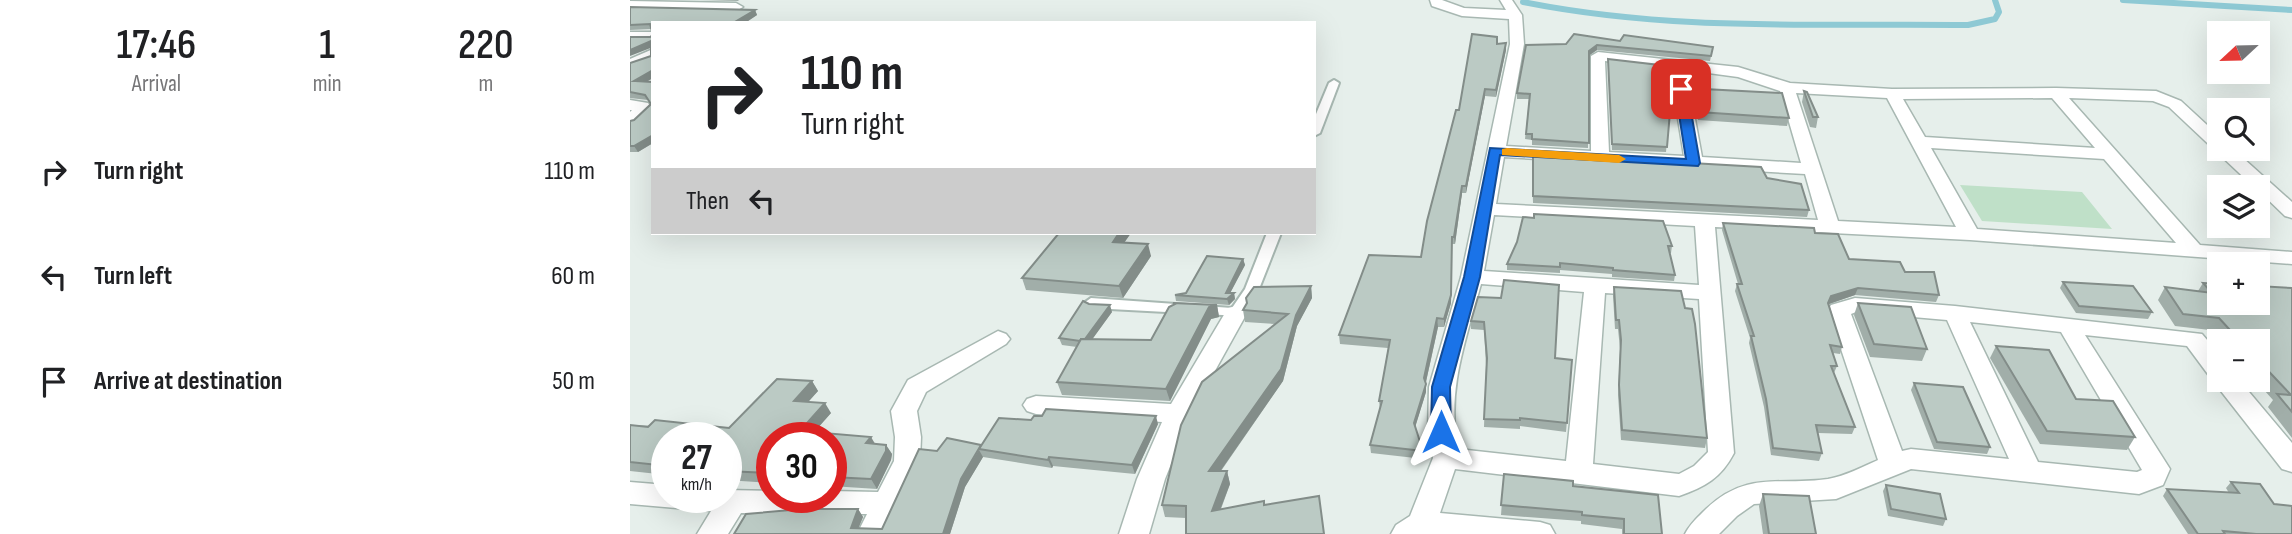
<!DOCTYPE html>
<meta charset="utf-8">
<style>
:root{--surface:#fff;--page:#f2f2f2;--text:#202124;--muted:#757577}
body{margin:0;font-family:"Sofia Sans Condensed",sans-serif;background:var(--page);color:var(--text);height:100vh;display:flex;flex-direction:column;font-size:26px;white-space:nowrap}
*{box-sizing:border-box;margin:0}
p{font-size:23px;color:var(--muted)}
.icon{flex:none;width:38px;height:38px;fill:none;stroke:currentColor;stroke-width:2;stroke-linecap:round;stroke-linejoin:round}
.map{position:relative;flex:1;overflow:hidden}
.side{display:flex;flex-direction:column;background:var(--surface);width:630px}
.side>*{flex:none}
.banner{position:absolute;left:21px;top:21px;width:665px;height:214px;border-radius:0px;box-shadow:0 7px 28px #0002;background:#fff;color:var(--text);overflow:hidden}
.needle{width:46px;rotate:248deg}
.controls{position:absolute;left:1577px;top:21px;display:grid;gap:14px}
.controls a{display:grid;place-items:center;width:63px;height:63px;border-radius:0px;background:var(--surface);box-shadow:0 7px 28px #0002;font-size:35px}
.speed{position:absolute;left:21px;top:422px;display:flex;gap:14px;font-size:35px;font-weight:700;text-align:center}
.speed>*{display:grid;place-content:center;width:91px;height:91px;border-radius:50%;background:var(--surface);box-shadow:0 7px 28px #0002;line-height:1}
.speed small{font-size:18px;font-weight:400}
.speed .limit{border:10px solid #d22;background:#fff;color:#111}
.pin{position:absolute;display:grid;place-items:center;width:60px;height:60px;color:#fff;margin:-30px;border-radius:14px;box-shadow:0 4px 10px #0006}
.me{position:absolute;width:77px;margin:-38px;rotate:0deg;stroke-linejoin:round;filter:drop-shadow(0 0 5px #0008)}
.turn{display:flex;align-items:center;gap:24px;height:147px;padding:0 35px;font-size:32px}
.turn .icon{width:91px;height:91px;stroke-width:2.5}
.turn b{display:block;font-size:49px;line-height:60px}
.then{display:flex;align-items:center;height:66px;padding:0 35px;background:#0003;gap:14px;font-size:26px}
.eta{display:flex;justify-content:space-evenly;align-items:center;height:119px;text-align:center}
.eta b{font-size:42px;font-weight:600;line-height:49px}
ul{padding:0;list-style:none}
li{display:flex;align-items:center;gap:21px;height:105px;padding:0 35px}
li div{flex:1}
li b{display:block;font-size:26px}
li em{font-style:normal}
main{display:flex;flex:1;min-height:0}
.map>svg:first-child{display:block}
.green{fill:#bfe0c8}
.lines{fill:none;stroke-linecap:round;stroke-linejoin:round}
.stream{stroke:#8ec9d4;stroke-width:6}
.service-casing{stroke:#a8b8b2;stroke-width:4}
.minor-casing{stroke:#a8b8b2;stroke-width:3}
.service{fill:#fff;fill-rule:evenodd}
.minor{fill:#fff;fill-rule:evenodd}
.wall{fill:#a1aea9}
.shaded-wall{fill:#838d89}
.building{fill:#bbcac4;stroke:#838d89;stroke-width:2}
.route{fill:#1a73e8;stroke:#114b97;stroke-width:2}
.slow{fill:#f59e0b}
</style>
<main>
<section class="side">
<div class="eta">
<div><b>17:46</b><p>Arrival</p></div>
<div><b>1</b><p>min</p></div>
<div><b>220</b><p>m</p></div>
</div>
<ul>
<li><svg class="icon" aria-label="right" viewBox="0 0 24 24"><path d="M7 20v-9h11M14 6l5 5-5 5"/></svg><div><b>Turn right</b></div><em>110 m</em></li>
<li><svg class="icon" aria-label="left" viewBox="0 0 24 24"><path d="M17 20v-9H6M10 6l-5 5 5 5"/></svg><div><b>Turn left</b></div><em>60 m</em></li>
<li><svg class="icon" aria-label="arrive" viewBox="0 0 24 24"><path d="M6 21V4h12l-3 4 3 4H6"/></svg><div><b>Arrive at destination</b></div><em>50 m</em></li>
</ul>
</section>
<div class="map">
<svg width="1662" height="534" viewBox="0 0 1662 534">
<rect width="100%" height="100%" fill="#e6efeb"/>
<polygon class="green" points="1330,185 1452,192 1482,229 1352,221"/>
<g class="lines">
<g class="stream">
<polyline points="1493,0 1662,10"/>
<path d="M893,2C1043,32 1187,23 1338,25L1365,19L1369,12L1365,0"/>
</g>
<g class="service-casing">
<g id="service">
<polygon points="704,80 709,83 690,133 684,136 684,119 699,83"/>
<polygon points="637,233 651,233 629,289 611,316 461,308 454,303 461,298 602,308 615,289"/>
</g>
</g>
<g class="minor-casing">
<g id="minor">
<path d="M800,0H812L834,8L876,10L870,0H882L892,15L894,44L876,146L961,151V56L968,52L1108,67L1160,83L1262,89L1426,88L1526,91L1551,101L1589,136V149H1603L1662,202V218L1655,216L1628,190V187H1624L1539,107L1523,101L1439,98L1570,245L1662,252V264L1340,240L1085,227L1104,453C1091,478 1075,487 1049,496L825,469L810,513L910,522L920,525L925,534H761L766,525L780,516L803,458L798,431L799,387L831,277L880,44L879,19L832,16L802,6ZM975,61L1040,69L1054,156L979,152ZM1056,70L1108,77L1150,91L1171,163L1072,157ZM1166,93L1257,98L1326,227L1208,221ZM1422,98L1465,148L1295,137L1273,99ZM1301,148L1474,159L1546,243L1347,229ZM874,157L1175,174L1188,220L866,204ZM864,215L1065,226L1069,285L854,271ZM851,284L954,292L936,461L828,449C816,391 836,340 851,284ZM975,293L1069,299L1078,452L1064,466L1049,474L963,464Z"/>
<polygon points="0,1 106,3 113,7 106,11 0,9"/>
<rect x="0" y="32" width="23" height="8"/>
<polygon points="23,49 23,59 0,69 0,59"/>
<polygon points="0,100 18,103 22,109 6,124 0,125 0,112 2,110 0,110"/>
<path d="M1225,298L1325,306L1572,334L1589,354V380H1609L1662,443V472L1652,469L1587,386L1585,378L1580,377L1557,346L1455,335L1540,469L1533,485L1509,494L1281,469L1206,499L1124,504L1107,516L1089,534H1055C1060,524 1068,517 1076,509C1117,470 1149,486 1198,479C1216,476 1232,467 1248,460L1198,310L1201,305ZM1226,312L1317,320L1379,459L1281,449L1272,451L1221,314ZM1340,322L1431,332L1512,470L1507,472L1408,462Z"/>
<polygon points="606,306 614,308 617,313 561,414 535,479 519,534 489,534 507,479 532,422 406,414 397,411 393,405 397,399 406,396 541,404 598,308"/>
<polygon points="368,331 376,334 380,339 376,344 296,392 287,411 291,437 290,461 257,534 227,534 237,514 111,513 98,534 67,534 81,511 0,504 0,482 37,485 37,497 96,497 96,490 142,491 142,497 201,497 201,491 248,492 264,461 265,437 261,411 278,380"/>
</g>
</g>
<use href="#service" class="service"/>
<use href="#minor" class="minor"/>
</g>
<g class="wall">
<polygon points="70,0 109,0 108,1"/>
<polygon points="0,7 125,10 127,15 115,23 23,23 23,78 16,82 23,82 23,143 8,152 0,152 0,121 4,120 21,104 18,100 0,98 0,63 21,56 20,37 23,35 21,29 0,30"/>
<polygon points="990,41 1083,47 1080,61 967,50 959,56 958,148 902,145 902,140 895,139 899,99 887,99 887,93 936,44"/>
<polygon points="867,44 876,50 866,97 855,96 836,193 832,193 825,244 822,244 821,303 814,327 808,327 796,382 796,392 785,427 793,451 794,459 741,453 740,445 750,409 749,401 758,348 710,344 709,335 791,257 829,110"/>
<polygon points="978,59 1046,113 1045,118 1039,118 1036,152 982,150"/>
<polygon points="1060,66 1074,89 1159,118 1157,126 1068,120 1059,73"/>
<polygon points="1174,91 1188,117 1186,128 1180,127 1172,102"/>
<polygon points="902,161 1137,178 1179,210 1177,217 903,203"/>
<polygon points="904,218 1042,246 1041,253 1040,253 1045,275 1044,281 982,277 982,274 930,270 930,273 877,270 877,264"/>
<polygon points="1093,223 1185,233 1219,259 1275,272 1309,295 1306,302 1225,295 1199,304 1212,347 1210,354 1203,353 1207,366 1204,373 1225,427 1222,434 1188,433 1192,453 1189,461 1141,455 1134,407 1119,343 1120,338 1105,291 1107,284 1108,284 1092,230"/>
<polygon points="413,233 501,233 494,243 521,256 493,298 396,290 392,278 428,234"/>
<polygon points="613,259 615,265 600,293 604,293 605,299 599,305 546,301 545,295 556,293"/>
<polygon points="1433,282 1522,312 1518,319 1446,313 1430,288"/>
<polygon points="1573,283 1662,288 1662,438 1638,407 1643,400 1625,380 1628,380 1628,341 1590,341 1580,330 1545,326 1528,300 1535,287 1568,291"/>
<polygon points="681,286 682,298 667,326 653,381 591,471 597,471 600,484 591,509 556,518 535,517 532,505 645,324 615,322 613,310"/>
<polygon points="984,287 1077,438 1075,448 991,440 988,395 990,349 988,329 985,329 983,296"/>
<polygon points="848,297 925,358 942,360 936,432 890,426 890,429 854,427 856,365 854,330 841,329 841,321"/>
<polygon points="543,303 587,305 589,317 581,319 540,401 432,395 427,382 447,347 432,345 429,338 459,304 482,312 462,339 521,340 543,305"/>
<polygon points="1228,303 1297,349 1292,361 1240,357 1224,315"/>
<polygon points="1366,346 1505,437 1497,450 1410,444 1360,358"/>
<polygon points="182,381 188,391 178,402 201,413 183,433 245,444 256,445 262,454 261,460 247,489 201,486 201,438 142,438 142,483 96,480 96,438 37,438 37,475 0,471 0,425 99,428"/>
<polygon points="1284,383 1360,447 1357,454 1304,449 1281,390"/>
<polygon points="401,420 528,424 505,474 423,466 422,468 353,457 335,487 320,534 104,534 228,509 233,517 228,529 252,529 307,451 351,445"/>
<polygon points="874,474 943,486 1032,534 992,534 992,529 951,524 951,521 871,515"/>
<polygon points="1601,482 1644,504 1662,534 1558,534 1533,496 1537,489 1599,493 1596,488"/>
<polygon points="1256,485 1316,519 1313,526 1258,516 1253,491"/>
<polygon points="1133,494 1186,534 1133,534 1129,506"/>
</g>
<g class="shaded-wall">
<polygon points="125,10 127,15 115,23 103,23"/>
<polygon points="21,41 23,47 0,56 0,50"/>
<polygon points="876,43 876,50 866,97 866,90"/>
<polygon points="967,45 967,50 958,56 959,51"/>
<polygon points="23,70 23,78 7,87 4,81"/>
<polygon points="855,89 855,96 836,193 836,186"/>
<polygon points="23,135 23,143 8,152 4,146"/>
<polygon points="832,186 832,193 825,244 824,237"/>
<polygon points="489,233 501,233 486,254 483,242"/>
<polygon points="822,237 821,303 814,327 814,319"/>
<polygon points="518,244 521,256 493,298 489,286"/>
<polygon points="613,259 615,265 597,299 596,293"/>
<polygon points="681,286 682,298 667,326 653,381 582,483 579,471"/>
<polygon points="1228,288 1225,295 1199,304 1196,311 1201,296"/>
<polygon points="604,293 605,299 599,305 597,299"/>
<polygon points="480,305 482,312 456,348 454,341"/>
<polygon points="587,305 589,317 581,319 540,401 536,389 579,307"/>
<polygon points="807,318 808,327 795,386 794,378"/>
<polygon points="182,381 188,391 170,411 164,401"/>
<polygon points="796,384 796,392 784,431 784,423"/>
<polygon points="195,403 201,413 179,438 170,431"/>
<polygon points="526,416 528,424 505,474 502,465"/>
<polygon points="241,437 247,447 236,443"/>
<polygon points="256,445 262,454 261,460 247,489 241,479"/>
<polygon points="349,450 353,457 335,487 320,534 313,534 331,479"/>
<polygon points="419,457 423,466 422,468 418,460"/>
<polygon points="597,471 600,484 585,523 582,511"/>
<polygon points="228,509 233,517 226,534 221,528"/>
</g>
<g class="building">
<polygon points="0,7 125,10 103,23 23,23 23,70 4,81 23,82 23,135 4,146 0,146 0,121 4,120 21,104 15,95 0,92 0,63 21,56 21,41 0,50 0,37 20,37 23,35 20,24 0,25"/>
<polygon points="842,34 867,37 867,44 876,43 866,90 855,89 836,186 832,186 824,237 822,237 821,295 814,319 807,318 794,378 796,384 784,423 793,451 740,445 752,401 749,401 760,340 709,335 739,255 791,257 797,221 819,137 826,110 829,110"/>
<polygon points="944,34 990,41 994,35 1083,47 1081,56 967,45 959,51 959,143 902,139 902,134 896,134 900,94 887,93 896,45 936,44"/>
<polygon points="978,59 1038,66 1046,113 1040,112 1037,147 982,144"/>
<polygon points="1060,66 1078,68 1074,89 1152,93 1159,118 1069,112"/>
<polygon points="1174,91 1177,92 1188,117 1183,117"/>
<polygon points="903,154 1131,167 1137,178 1171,184 1179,210 903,196"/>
<polygon points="904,214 1033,221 1042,246 1038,246 1045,275 983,270 983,268 930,263 930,267 877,264 887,242 893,217 904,218"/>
<polygon points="1093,223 1184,228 1185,233 1208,234 1219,259 1270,262 1275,272 1304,272 1309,295 1228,288 1201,296 1198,303 1212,347 1200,345 1207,366 1201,366 1225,427 1186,425 1192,453 1143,448 1136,399 1121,336 1124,336 1107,284 1112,284"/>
<polygon points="429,233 489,233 483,242 518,244 489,286 392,278"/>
<polygon points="577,256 613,259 596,293 604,293 597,299 545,295 556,293"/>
<polygon points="874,280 929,285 925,358 942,360 937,423 890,418 890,420 854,419 857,358 854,322 841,321 848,297 871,298"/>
<polygon points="1433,282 1503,286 1522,312 1449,306"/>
<polygon points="1573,283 1589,284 1589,303 1628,303 1628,286 1662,288 1662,412 1647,394 1661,395 1628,360 1628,341 1610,341 1589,318 1553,314 1535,287 1582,293"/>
<polygon points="681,286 666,315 651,369 579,471 597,471 582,511 634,501 634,505 689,496 694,534 556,534 556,506 532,505 551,425 572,382 658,314 613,310 617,303 616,298 624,287"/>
<polygon points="984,287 1051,291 1055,308 1062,309 1065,324 1077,438 992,430 989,385 991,340 989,320 986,320"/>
<polygon points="453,301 459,304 480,305 455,339 451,339 450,341 429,338"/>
<polygon points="543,303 587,305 579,307 536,389 427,382 451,339 521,340 539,307 545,304"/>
<polygon points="1228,303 1281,307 1297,349 1244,344"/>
<polygon points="1366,346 1419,350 1446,399 1483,401 1505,437 1417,431"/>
<polygon points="147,379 182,381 164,401 195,403 170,431 241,437 236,443 256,445 256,451 241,479 201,477 201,438 142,438 142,473 96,471 96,438 37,438 37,466 0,462 0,425 18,427 25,420 99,428"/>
<polygon points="1284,383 1333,387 1360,447 1307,442"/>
<polygon points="416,409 526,416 502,465 419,457 418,460 349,449 369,418 401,420 404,416 412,416"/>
<polygon points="317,438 351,445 331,479 313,534 316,534 104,534 116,514 172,509 228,509 221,528 252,529 289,449 307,451"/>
<polygon points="874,474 943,481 943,486 1028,495 1032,534 994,534 994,519 952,515 952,512 871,505"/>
<polygon points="1601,482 1630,484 1644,504 1662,506 1662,534 1626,534 1593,531 1595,534 1568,534 1537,489 1609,493"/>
<polygon points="1256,485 1310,494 1316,519 1261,509"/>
<polygon points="1133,494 1179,496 1186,534 1139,534"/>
</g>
<polygon class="route" points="1051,86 1057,89 1070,163 1068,166 870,155 850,277 820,387 821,432 818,437 811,439 804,437 801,432 802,387 834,277 860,148 1056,159 1045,89"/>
<polygon class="slow" points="877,148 989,155 996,159 989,163 872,155 872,149"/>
</svg>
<div class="controls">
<a><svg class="needle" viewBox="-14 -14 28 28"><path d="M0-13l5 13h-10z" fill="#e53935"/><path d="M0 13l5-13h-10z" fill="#757577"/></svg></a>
<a><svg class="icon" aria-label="search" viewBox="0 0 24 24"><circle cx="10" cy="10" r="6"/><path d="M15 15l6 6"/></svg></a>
<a><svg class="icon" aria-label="layers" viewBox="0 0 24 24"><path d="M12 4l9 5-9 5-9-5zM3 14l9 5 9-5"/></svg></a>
<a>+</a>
<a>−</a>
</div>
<div class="speed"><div>27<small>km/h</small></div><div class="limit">30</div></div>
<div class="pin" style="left:1051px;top:89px;background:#d93025"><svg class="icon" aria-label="arrive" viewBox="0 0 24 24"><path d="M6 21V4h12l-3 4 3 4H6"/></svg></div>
<svg class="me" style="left:811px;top:432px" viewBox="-20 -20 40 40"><path d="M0-17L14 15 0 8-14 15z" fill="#1a73e8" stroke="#fff" stroke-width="4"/></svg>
<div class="banner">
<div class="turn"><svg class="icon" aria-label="right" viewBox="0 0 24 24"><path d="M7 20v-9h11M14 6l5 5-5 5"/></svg><div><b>110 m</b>Turn right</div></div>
<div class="then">Then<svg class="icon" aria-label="left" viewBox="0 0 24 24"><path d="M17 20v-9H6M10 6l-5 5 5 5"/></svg></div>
</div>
</div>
</main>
